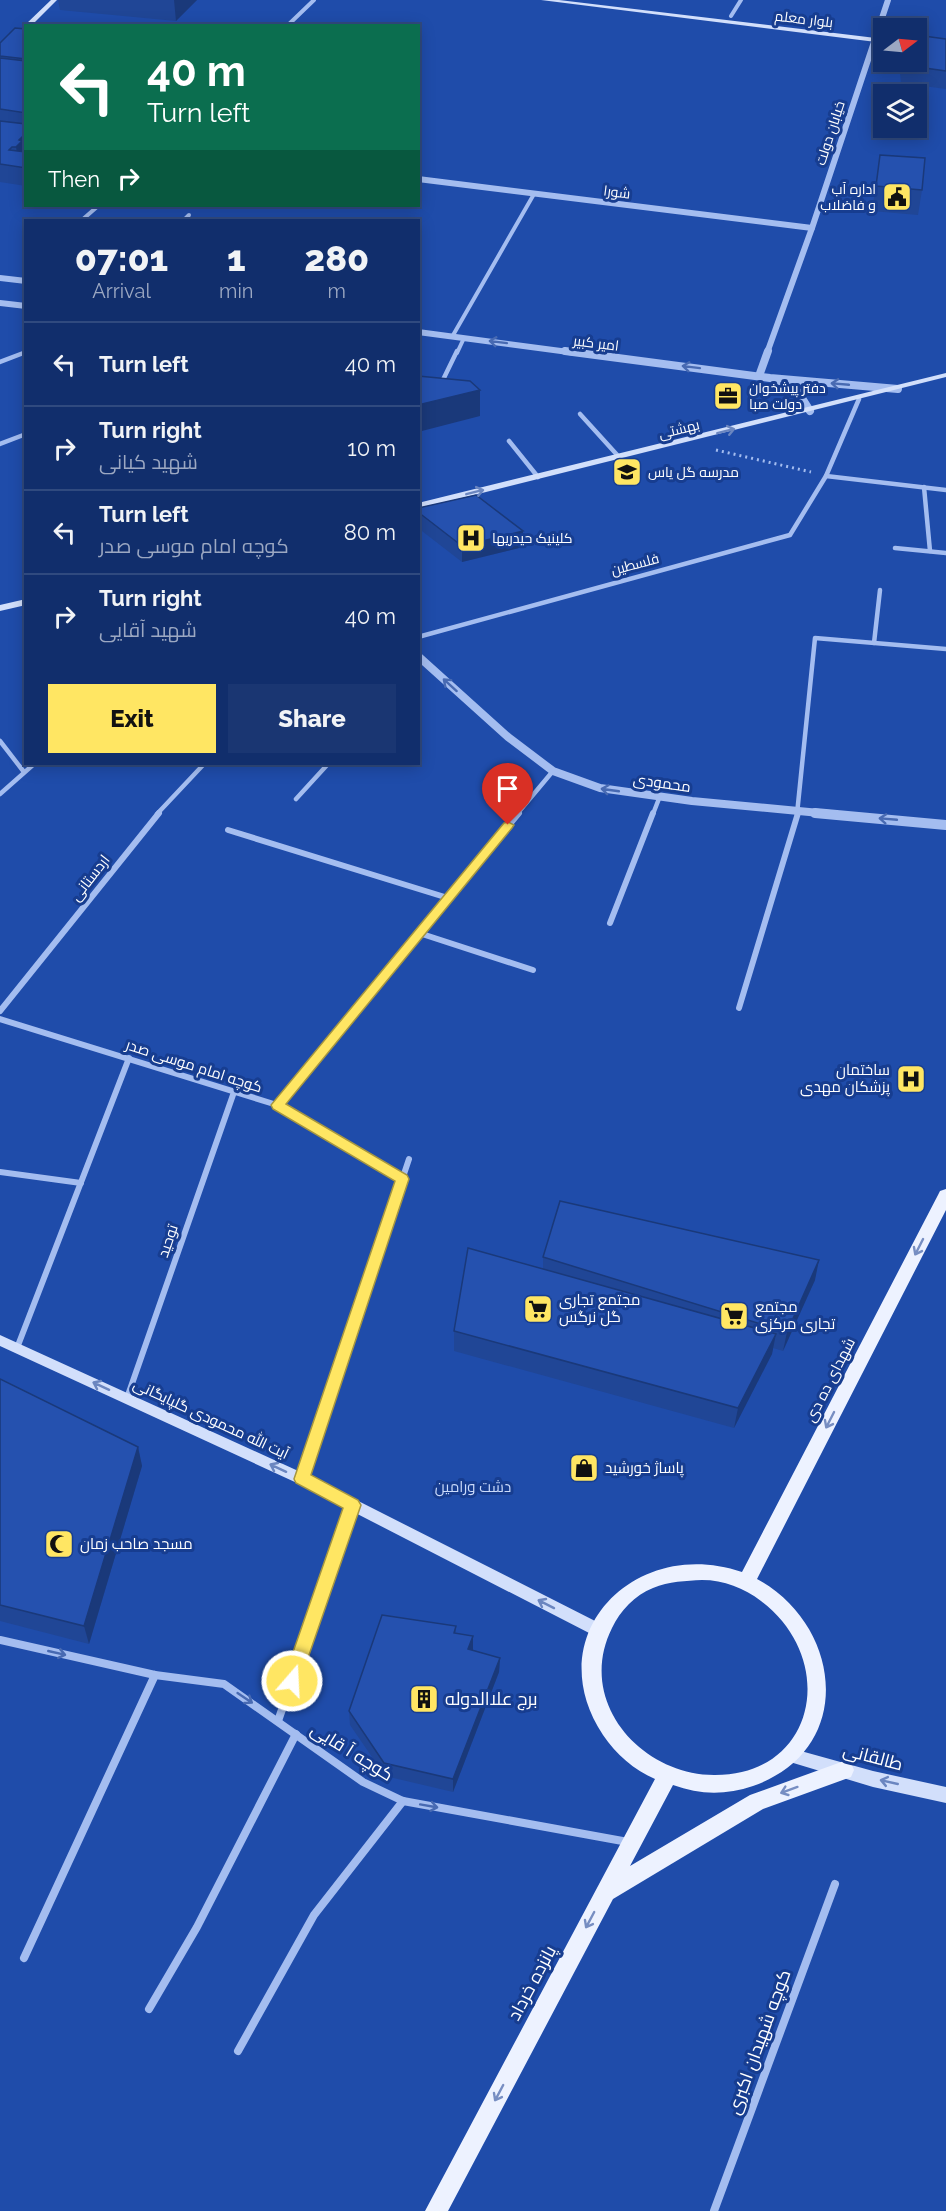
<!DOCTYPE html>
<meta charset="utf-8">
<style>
:root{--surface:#112e6c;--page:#1a3672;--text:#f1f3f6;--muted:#9ca8c2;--line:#304a7f;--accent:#ffe663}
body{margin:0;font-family:Raleway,Cairo,sans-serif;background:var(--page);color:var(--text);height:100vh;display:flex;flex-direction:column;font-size:22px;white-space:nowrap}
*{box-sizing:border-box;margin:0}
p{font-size:20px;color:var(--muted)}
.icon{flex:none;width:33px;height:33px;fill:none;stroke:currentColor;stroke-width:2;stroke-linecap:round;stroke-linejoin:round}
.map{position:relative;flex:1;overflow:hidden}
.side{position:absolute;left:24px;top:219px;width:396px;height:546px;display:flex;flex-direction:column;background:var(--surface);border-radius:0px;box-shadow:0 3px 15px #0003,0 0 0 2px var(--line)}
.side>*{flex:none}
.banner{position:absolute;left:24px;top:24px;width:396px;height:183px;border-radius:0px;box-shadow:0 3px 15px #0003,0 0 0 2px var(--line);background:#0b6e4f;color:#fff;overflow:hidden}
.needle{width:39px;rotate:74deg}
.fabs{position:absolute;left:873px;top:18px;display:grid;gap:12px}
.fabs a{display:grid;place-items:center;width:54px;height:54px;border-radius:0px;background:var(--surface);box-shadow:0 3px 15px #0003,0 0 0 2px var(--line);font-size:30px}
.pin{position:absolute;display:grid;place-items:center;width:51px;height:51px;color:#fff;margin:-62px -26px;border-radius:50% 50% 50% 0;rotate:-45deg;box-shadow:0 0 6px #0007}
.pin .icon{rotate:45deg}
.me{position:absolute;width:66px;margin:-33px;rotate:19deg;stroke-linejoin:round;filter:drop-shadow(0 0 4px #0008)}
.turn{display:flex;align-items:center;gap:21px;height:126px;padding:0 24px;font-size:27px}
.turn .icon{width:78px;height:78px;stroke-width:2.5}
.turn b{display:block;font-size:42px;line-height:51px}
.then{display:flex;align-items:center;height:57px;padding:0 24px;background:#0003;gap:12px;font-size:22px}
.eta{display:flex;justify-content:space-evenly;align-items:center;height:102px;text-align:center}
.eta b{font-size:36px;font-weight:800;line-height:42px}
.primary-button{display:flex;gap:12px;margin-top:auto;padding:12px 24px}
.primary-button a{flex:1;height:69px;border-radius:0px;background:var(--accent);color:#111;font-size:24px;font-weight:800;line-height:69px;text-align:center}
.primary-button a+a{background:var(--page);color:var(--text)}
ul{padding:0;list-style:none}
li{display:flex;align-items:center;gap:18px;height:84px;padding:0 24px;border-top:2px solid var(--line)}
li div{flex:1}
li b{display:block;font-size:22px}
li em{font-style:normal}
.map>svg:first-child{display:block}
.green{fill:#1f4caa;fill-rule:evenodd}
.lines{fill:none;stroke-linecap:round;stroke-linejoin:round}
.path{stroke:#a4bdf0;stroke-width:3;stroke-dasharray:2 4;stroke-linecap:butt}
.minor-far3{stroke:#a4bdf0;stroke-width:4}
.minor-far2{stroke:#a4bdf0;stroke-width:4.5}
.minor-far1{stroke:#a4bdf0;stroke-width:6}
.minor{stroke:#a4bdf0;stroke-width:8}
.tertiary-far2{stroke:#a4bdf0;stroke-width:6}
.tertiary-far1{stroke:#a4bdf0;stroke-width:8}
.tertiary{stroke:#a4bdf0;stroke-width:10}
.secondary{fill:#d2dffb;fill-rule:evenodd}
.primary{fill:#edf2ff;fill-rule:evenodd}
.wall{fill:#204696}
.shaded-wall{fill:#1a397a}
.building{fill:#2551af;stroke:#1a397a;stroke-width:1.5}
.oneway{stroke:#486ab2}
.oneway2{stroke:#6b86c0}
.oneway3{stroke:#778ec2}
.route{fill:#ffe663;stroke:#a69640;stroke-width:1.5}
.labels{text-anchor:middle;stroke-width:6;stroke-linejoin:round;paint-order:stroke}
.far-street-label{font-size:14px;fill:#fff;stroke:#173d90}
.far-poi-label{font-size:14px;fill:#fff;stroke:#173d90;text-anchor:start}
.street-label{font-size:15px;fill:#fff;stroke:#173d90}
.poi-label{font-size:15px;fill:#fff;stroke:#173d90;text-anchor:start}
.park-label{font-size:15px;fill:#cbdbfb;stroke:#173d90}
.near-poi-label{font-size:18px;fill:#fff;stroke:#173d90;text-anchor:start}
.near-street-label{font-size:18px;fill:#fff;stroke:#173d90}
</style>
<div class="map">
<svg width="946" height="2211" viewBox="0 0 946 2211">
<rect width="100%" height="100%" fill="#173d90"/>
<path class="green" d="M0,0H946V2211H0ZM26,26H418V206H26ZM884,28H916V62H884ZM884,94H916V128H884ZM26,220H418V764H26Z"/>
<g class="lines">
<polyline class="path" points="716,450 811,472"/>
<g class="minor-far3">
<polyline points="731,16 741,0"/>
<polyline points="287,26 314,0"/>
<polyline points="82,220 98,206"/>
<polyline points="184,220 189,215"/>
<polyline points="452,337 534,194"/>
<polyline points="457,353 464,338"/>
</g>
<g class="minor-far2">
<polyline points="0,362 26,352"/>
<polyline points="440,386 457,351"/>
<polyline points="580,414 619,457"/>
<polyline points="509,441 538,477"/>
<polyline points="0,444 26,434"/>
<polyline points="826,476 946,490"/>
<polyline points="924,487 930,551"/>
<polyline points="895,548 946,553"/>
<polyline points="418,637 790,535 826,476 859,399"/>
<polyline points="874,643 880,590"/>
<polyline points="0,741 24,772"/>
<polyline points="0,794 34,764"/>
<polyline points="296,799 328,764"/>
<polyline points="157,814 204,764"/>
<polyline points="517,814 553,771"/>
<polyline points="653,814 660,796"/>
<polyline points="797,814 815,638 946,649"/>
</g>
<g class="minor-far1">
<polyline points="228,830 448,898"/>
<polyline points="610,923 653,813"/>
<polyline points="419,933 533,970"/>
<polyline points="739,1008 798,813"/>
<polyline points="0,1011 159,813"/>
<polyline points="0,1019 277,1105 402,1179"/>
<polyline points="277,1105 519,813"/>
<polyline points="0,1172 81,1183"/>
<polyline points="17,1348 129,1058"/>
<polyline points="127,1398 234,1092"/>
<polyline points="322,1419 409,1159"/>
</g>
<g class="minor">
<polyline points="302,1479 323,1417"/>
<polyline points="0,1640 155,1675 224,1684 363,1782 403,1801 628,1842"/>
<polyline points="278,1721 353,1505"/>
<polyline points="24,1958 155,1675"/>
<polyline points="149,2009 197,1927 296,1734"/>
<polyline points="238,2051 314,1915 403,1801"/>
<polyline points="714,2211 835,1884"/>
</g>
<g class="tertiary-far2">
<polyline points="418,179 812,228"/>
<polyline points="0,278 26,281"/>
<polyline points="0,303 26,306"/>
<polyline points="418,332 576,353"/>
<polyline points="767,353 812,228 888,0"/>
</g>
<g class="tertiary-far1">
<polyline points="565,351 770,378 898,389"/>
<polyline points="759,376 768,351"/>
<polyline points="779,381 798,392 810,411"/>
<polyline points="418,656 508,737 553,771 600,788 692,801 830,814"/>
</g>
<polyline class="tertiary" points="815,813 946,825"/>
<g class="secondary">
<polygon points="51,0 57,0 31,26 26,26 25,27 25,25"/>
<polygon points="541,0 559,0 884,39 884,43"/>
<polygon points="946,373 946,377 418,509 418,503"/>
<polygon points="26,599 26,605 0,611 0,605"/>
<polygon points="0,1335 307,1475 603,1625 605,1630 603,1635 598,1637 593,1635 297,1483 0,1346"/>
<polygon points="790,1748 873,1771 946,1787 946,1803 873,1787 790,1762 785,1760 782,1755 785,1750"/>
</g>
<path class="primary" d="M946,1189V1210L757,1579C843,1626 856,1750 753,1786C726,1795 700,1795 673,1785L630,1866L750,1795L844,1761L851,1763L854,1770L851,1777L763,1809L613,1899L448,2211H425L655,1779C634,1770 616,1754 603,1735C537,1635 635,1535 742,1572L938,1195L940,1191ZM702,1580C724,1580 744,1588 761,1601C839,1660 816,1776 714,1775C639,1774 576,1700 612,1628C620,1611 635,1595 653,1588C669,1581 686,1581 702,1580Z"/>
</g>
<g class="wall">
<polygon points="58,0 197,0 176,21 60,10"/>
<polygon points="26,29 26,186 0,182 0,43"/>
<polygon points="946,39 946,89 901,83 899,62 916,62"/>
<polygon points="880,155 922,190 918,215 872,211"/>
<polygon points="418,508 523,531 523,547 462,562 418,528"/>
<polygon points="543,1257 815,1280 783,1351 773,1348 772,1354 734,1428 454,1351 454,1331 543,1269"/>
<polygon points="0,1379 138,1447 142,1466 89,1644 0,1621"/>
<polygon points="456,1626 456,1633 473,1650 500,1658 499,1672 453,1792 385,1776 350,1725 349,1711"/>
</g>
<g class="shaded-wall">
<polygon points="174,0 197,0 176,21"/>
<polygon points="22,137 25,155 19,165 16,147 19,140"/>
<polygon points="480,390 480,416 418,432 418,405"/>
<polygon points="523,531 523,547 462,562 462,546"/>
<polygon points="819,1260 815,1280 783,1351 787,1332"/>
<polygon points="776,1334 772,1354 734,1428 738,1408"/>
<polygon points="138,1447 142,1466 89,1644 84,1626"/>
<polygon points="473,1636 473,1650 468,1649"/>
<polygon points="500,1658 499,1672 453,1792 453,1779"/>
</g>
<g class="building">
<polygon points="15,28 26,29 26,59 0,56 0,43"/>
<polygon points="916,35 946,39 946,71 904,65 904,62 916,62"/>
<polygon points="0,58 26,61 26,113 0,109"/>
<polygon points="0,121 26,124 26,137 22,137 19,140 22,141 16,147 12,147 9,150 26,152 26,168 0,164"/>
<polygon points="880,155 925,158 922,190 876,186"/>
<polygon points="418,376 470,381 480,390 418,405"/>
<polygon points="476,495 523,531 462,546 418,512 418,508"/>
<polygon points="560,1201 819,1260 787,1332 543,1257"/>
<polygon points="468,1248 776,1334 738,1408 454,1331"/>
<polygon points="0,1379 138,1447 84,1626 0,1605"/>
<polygon points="382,1615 456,1626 454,1633 473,1636 468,1649 500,1658 453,1779 384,1763 349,1711"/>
</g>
<defs><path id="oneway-shaft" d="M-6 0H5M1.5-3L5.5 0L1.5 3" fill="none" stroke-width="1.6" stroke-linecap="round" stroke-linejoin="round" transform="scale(1.5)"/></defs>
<g class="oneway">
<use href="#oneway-shaft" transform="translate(498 342) rotate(-173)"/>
<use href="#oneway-shaft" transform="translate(691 367) rotate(-173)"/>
<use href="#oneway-shaft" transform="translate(840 384) rotate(-175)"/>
<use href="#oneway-shaft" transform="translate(450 685) rotate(-138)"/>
<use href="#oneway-shaft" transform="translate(610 790) rotate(-172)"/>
<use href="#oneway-shaft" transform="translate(888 819) rotate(-175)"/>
<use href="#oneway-shaft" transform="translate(57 1653) rotate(13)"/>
<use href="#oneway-shaft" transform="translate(245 1698) rotate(34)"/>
<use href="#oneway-shaft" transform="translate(429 1806) rotate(10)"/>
</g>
<g class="oneway2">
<use href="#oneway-shaft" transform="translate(726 431) rotate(-14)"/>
<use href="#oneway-shaft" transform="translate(475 492) rotate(-14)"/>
<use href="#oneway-shaft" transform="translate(101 1386) rotate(-155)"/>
<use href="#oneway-shaft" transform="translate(278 1468) rotate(-155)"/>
<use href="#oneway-shaft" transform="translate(546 1604) rotate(-153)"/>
<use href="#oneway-shaft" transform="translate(889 1782) rotate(-167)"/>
</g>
<g class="oneway3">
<use href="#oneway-shaft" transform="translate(919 1247) rotate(117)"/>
<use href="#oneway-shaft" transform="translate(830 1420) rotate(117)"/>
<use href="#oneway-shaft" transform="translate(789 1790) rotate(160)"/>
<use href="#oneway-shaft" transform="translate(590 1920) rotate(118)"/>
<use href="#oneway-shaft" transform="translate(499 2093) rotate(118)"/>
</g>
<polygon class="route" points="508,822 514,825 512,828 286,1104 407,1175 409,1179 311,1475 358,1500 361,1505 300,1681 298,1687 292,1689 286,1687 283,1681 343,1508 296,1483 294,1479 395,1181 273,1109 271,1105 504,823"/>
<defs>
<g id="civic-square" transform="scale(1.5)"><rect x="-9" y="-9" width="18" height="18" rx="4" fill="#ffe663" stroke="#173d90"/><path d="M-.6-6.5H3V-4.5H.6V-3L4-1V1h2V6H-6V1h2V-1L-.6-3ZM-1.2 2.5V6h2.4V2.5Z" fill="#111"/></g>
<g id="office-square" transform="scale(1.5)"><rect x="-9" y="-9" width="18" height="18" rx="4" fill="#ffe663" stroke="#173d90"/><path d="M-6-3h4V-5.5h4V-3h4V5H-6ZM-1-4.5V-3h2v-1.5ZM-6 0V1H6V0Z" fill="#111"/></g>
<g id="school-square" transform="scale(1.5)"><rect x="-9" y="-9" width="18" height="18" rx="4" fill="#ffe663" stroke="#173d90"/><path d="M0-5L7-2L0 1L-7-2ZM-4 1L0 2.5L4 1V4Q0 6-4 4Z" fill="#111"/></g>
<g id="hospital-square" transform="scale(1.5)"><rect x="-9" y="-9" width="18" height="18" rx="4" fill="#ffe663" stroke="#173d90"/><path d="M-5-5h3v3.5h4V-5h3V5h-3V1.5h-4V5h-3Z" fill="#111"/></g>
<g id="supermarket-square" transform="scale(1.5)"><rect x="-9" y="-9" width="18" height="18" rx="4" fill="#ffe663" stroke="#173d90"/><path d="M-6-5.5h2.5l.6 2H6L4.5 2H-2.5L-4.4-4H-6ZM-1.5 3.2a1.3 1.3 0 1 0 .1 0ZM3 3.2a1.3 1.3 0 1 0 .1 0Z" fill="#111"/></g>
<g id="shop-square" transform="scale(1.5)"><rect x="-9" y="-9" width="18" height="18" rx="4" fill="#ffe663" stroke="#173d90"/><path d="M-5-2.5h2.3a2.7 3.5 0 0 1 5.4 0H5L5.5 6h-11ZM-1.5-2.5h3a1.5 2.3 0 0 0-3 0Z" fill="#111"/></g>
<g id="mosque-square" transform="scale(1.5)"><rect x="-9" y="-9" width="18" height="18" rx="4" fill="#ffe663" stroke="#173d90"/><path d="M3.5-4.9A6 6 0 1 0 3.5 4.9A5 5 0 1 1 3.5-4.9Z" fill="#111"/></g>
<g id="building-square" transform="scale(1.5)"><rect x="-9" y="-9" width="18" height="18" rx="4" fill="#ffe663" stroke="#173d90"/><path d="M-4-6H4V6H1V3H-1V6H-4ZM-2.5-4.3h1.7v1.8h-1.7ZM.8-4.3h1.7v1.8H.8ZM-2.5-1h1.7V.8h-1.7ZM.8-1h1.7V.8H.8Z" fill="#111"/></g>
</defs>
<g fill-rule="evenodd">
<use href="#civic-square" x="897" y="197"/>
<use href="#office-square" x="728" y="396"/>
<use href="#school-square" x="627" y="472"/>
<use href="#hospital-square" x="471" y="538"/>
<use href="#hospital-square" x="911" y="1079"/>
<use href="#supermarket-square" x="538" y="1309"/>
<use href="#supermarket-square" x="734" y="1316"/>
<use href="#shop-square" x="584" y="1468"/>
<use href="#mosque-square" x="59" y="1544"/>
<use href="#building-square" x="424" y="1699"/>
</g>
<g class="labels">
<g class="far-street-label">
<text transform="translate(804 19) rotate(7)" y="5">بلوار معلم</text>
<text transform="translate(830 133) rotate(-72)" y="5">خیابان دولت</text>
<text transform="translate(617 192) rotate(7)" y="5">شورا</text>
<text transform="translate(596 343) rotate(7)" y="5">امیر کبیر</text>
<text transform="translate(679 429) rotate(-14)" y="5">بهشتی</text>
<text transform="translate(635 564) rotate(-15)" y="5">فلسطین</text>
</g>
<g class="far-poi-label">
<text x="876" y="194" text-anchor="end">اداره آب<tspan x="876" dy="16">و فاضلاب</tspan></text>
<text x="749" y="393">دفتر پیشخوان<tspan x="749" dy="16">دولت صبا</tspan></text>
<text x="648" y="477">مدرسه گل یاس</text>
<text x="492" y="543">کلینیک حیدریها</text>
</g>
<g class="street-label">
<text transform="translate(662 783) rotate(8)" y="5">محمودی</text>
<text transform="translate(90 878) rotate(-52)" y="5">اردستانی</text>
<text transform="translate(194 1066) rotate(18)" y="5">کوچه امام موسی صدر</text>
<text transform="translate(168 1241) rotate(-71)" y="5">توحید</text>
<text transform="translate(830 1380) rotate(-63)" y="5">شهدای ده دی</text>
<text transform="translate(211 1419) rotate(25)" y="5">آیت الله محمودی گلپایگانی</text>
</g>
<g class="poi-label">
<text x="890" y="1075" text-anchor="end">ساختمان<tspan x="890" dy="17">پزشکان مهدی</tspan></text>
<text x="559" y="1305">مجتمع تجاری<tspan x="559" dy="17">گل نرگس</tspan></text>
<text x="755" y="1312">مجتمع<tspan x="755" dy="17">تجاری مرکزی</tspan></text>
<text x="605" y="1473">پاساژ خورشید</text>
<text x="80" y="1549">مسجد صاحب زمان</text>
</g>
<g class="park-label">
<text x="473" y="1492">دشت ورامین</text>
</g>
<g class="near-poi-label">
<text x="445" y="1705">برج علاالدوله</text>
</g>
<g class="near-street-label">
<text transform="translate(352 1752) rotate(32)" y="6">کوچه آ قایی</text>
<text transform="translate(873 1757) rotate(15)" y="6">طالقانی</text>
<text transform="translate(532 1983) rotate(-62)" y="6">پانزده خرداد</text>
<text transform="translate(759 2042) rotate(-70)" y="6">کوچه شهیدان اکبری</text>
</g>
</g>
</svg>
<div class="fabs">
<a><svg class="needle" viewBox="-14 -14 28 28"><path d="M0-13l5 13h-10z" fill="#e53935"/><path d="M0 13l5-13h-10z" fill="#9ca8c2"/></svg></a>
<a><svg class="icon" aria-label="layers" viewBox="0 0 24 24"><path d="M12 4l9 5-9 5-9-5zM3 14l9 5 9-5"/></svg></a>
</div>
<div class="pin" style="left:508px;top:825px;background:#d93025"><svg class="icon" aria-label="arrive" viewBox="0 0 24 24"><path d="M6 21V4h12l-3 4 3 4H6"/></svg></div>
<svg class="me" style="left:292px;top:1681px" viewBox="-20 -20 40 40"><circle r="17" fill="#ffe663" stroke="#fff" stroke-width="3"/><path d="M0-11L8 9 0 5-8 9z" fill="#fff"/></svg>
<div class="banner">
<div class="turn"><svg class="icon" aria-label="left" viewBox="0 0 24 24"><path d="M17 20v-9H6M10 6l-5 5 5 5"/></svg><div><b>40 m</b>Turn left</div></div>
<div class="then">Then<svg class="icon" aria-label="right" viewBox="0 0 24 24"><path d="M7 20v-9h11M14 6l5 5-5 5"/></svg></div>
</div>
<section class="side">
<div class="eta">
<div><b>07:01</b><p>Arrival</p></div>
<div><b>1</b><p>min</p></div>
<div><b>280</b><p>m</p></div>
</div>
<ul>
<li><svg class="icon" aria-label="left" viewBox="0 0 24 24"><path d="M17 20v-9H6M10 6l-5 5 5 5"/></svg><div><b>Turn left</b></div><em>40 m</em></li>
<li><svg class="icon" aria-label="right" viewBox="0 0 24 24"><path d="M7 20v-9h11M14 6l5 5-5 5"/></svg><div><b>Turn right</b><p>شهید کیانی</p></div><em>10 m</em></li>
<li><svg class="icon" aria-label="left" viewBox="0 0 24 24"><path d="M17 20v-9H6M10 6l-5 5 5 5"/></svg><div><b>Turn left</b><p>کوچه امام موسی صدر</p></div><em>80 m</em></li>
<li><svg class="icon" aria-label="right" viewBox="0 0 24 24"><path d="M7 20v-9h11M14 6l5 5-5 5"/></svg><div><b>Turn right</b><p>شهید آقایی</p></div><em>40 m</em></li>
</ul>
<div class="primary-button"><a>Exit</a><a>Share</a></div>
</section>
</div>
